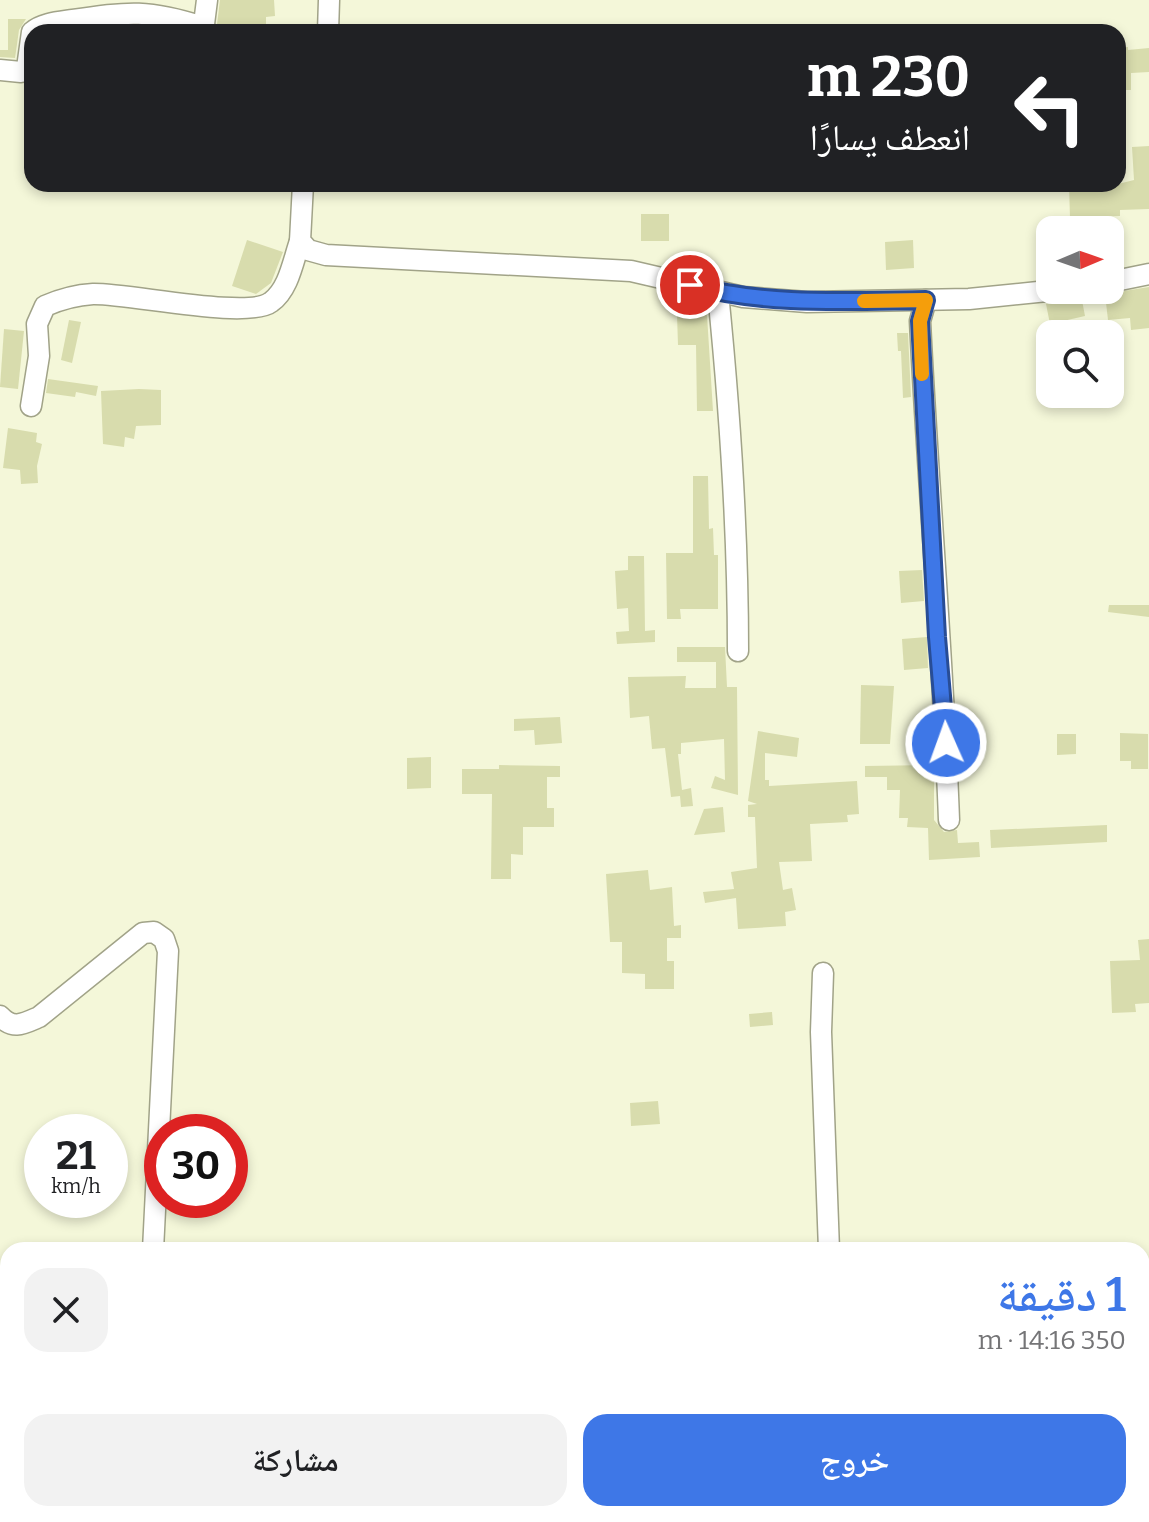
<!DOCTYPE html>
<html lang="ar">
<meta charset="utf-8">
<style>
:root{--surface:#fff;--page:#f2f2f2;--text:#202124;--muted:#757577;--accent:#3e77e7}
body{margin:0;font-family:Bitter,"Noto Naskh Arabic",serif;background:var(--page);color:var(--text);direction:rtl;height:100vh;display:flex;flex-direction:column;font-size:30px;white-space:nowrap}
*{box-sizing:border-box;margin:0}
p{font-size:26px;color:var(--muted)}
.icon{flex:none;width:44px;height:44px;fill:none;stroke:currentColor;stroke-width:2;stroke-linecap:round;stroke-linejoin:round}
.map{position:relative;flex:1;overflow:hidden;direction:ltr}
.details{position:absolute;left:0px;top:1242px;width:1150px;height:280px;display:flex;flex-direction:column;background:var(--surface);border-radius:24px 24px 0 0;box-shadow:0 4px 12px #0003;direction:rtl}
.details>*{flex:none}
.banner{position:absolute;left:24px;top:24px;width:1102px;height:168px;border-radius:24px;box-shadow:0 4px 12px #0003;direction:rtl;background:#202124;color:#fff;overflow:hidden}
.needle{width:52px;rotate:88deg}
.fabs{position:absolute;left:1036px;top:216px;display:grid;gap:16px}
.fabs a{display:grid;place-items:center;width:88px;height:88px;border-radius:16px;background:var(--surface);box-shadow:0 4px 12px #0003;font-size:40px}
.speed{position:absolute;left:24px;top:1114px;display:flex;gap:16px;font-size:40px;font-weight:700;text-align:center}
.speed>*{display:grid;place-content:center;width:104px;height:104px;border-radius:50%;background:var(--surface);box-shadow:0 4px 12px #0003;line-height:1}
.speed small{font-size:20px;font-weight:400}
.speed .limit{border:12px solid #d22;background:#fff;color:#111}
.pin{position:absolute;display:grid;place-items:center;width:68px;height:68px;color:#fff;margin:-34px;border:4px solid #fff;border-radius:50%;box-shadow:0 2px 8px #0007}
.me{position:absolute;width:88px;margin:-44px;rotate:358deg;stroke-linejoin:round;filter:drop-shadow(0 0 6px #0008)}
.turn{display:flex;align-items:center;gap:28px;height:168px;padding:0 24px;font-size:36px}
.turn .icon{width:104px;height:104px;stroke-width:2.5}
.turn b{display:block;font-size:56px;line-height:68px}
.round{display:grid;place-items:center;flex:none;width:84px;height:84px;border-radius:24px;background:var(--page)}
.headline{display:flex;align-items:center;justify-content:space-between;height:136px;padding:0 24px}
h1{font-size:48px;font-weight:600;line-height:60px;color:var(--accent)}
.button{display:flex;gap:16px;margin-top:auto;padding:16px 24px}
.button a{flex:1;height:92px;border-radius:24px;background:var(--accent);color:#fff;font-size:32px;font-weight:600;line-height:92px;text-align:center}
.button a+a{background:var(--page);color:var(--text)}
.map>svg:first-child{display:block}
.building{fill:#d8dcad}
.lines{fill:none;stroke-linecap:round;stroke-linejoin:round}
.minor-casing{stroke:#a1a388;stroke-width:23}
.major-casing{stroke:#fff;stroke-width:27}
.minor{stroke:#fff;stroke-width:20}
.major{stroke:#bcbf94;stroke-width:24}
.route-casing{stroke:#284d96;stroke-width:20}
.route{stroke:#3e77e7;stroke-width:14}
.slow{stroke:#f59e0b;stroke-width:14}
</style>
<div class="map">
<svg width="1149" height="1522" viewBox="0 0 1149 1522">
<rect width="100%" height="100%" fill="#f4f7d9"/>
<g class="building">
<polygon points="220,0 274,0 275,16 266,17 266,32 216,32"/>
<polygon points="8,19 26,19 19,30 15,58 0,57 0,50 8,50"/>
<polygon points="1128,47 1128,50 1149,48 1149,72 1131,73 1131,90 1118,90 1118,48"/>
<polygon points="1149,146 1149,209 1120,210 1120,216 1084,217 1084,230 1074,230 1074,218 1070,218 1069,184 1118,184 1134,180 1132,147"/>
<rect x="641" y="214" width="28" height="27"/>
<polygon points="247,240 283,252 271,283 256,294 232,286"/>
<polygon points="913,240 914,268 886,270 885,242"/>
<polygon points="1149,287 1149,328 1131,330 1130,318 1108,320 1105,294"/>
<polygon points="1070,290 1080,290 1085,316 1050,324 1046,304 1064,301"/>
<polygon points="677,315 707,315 713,411 697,411 696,345 678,345"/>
<polygon points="69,320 81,322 72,363 61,360"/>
<polygon points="4,329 24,331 18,389 0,387"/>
<polygon points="897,333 908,333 911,397 903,398 901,351 898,351"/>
<polygon points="48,379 98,386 96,396 76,392 75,397 46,393"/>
<polygon points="139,389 161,390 161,425 136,426 134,439 125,437 124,447 103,444 101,391"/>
<polygon points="8,428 37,433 36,442 42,444 37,466 38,483 21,484 20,470 3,468"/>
<polygon points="693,476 708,476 709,529 713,528 714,555 718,555 718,609 680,609 681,619 667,619 666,553 693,553"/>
<polygon points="628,556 644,556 645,631 655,630 655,642 617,644 616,632 629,631 628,608 617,609 615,571 628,570"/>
<polygon points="922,570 924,601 901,603 899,571"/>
<polygon points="1109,605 1149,605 1149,617 1108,612"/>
<polygon points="927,637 928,668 904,670 902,639"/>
<polygon points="677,647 725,647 727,687 737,687 738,795 711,788 715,776 725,780 724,739 681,743 681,754 678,754 682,790 691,788 693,806 681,807 680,796 671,797 665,748 652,749 649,716 630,718 628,677 686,676 685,688 716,688 716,662 677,662"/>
<polygon points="861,685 894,686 890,744 860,744"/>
<polygon points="560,717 562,743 535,745 534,730 514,731 514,719"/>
<polygon points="758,731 799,738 797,757 765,753 765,780 769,780 769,786 857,781 859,814 847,815 848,822 810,824 812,861 779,862 783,890 792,888 796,910 785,912 786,926 738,929 736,898 705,903 703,892 734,889 731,872 757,868 755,817 748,817 748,805 757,804 748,801"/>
<polygon points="1120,733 1148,734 1148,769 1131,769 1131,761 1120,761"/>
<polygon points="1057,734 1076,734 1076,754 1057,755"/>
<polygon points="431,757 431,788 407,789 407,758"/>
<polygon points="499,765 560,766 560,777 547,777 547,808 554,808 554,827 523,827 523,855 511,854 511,879 491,879 492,794 462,794 462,769 499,769"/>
<polygon points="934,765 934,820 944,832 957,830 958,843 979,842 980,857 929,860 928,828 907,827 908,818 899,818 900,790 887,790 887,777 865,777 865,766"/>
<polygon points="723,807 725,832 694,835 704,809"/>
<polygon points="1107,825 1107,842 991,848 990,830"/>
<polygon points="648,870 650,890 672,887 674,926 681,925 681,938 667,938 667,961 674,961 674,989 645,989 645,974 622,973 622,942 610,942 606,874"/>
<polygon points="1149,939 1149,1003 1135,1004 1136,1012 1112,1013 1110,961 1140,960 1138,940"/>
<polygon points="772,1012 773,1025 750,1027 749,1014"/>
<polygon points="658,1101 660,1124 631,1126 630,1103"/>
</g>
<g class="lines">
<g class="minor-casing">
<g id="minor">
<polyline points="203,32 207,0"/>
<polyline points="328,32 329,0"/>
<path d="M0,70L21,72L27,68L32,32C42,23 59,22 73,20C128,11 150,10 203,27"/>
<polyline points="303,184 300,241 308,250 326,255 631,271 743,297 807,302 969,299 1057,290"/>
<polyline points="1110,282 1149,274"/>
<path d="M718,293C730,412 738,531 738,651"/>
<path d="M926,300L920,321C928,488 943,654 949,820"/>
<path d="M31,406L39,356L37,324L45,306C61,299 75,295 93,294C128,293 248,320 271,302C289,289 293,261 300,241"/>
<polyline points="823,973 821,1032 829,1250"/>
<path d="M0,1016C13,1030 23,1024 39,1017L143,933L154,932L164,939L168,951L153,1250"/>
</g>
</g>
<g class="major-casing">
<g id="major">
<polyline points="1142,1314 1149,1313"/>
<polyline points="108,1522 129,1514"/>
</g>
</g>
<use href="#minor" class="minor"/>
<use href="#major" class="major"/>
</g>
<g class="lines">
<g class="route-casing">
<path id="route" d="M690,285C767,306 846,301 926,300L920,321L937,637L946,743"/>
</g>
<use href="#route" class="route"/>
<polyline class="slow" points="864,301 926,300 920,321 922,374"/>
</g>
</svg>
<div class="fabs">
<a><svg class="needle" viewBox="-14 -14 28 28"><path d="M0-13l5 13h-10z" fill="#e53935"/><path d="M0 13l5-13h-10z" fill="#757577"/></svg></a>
<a><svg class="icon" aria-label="search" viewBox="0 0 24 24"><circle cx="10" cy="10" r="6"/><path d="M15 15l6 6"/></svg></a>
</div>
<div class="speed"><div>21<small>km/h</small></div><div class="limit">30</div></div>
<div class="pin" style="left:690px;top:285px;background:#d93025"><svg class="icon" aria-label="arrive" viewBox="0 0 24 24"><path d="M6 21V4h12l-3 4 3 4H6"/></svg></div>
<svg class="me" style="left:946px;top:743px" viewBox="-20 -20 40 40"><circle r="17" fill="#3e77e7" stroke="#fff" stroke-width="3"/><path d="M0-11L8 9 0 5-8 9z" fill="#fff"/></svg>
<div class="banner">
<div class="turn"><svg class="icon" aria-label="left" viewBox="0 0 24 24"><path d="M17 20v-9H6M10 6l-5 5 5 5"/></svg><div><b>230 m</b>انعطف يسارًا</div></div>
</div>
<section class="details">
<div class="headline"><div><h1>1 دقيقة</h1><p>350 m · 14:16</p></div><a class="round"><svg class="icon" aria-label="close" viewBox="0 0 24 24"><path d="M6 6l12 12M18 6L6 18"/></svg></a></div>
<div class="button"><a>خروج</a><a>مشاركة</a></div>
</section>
</div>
